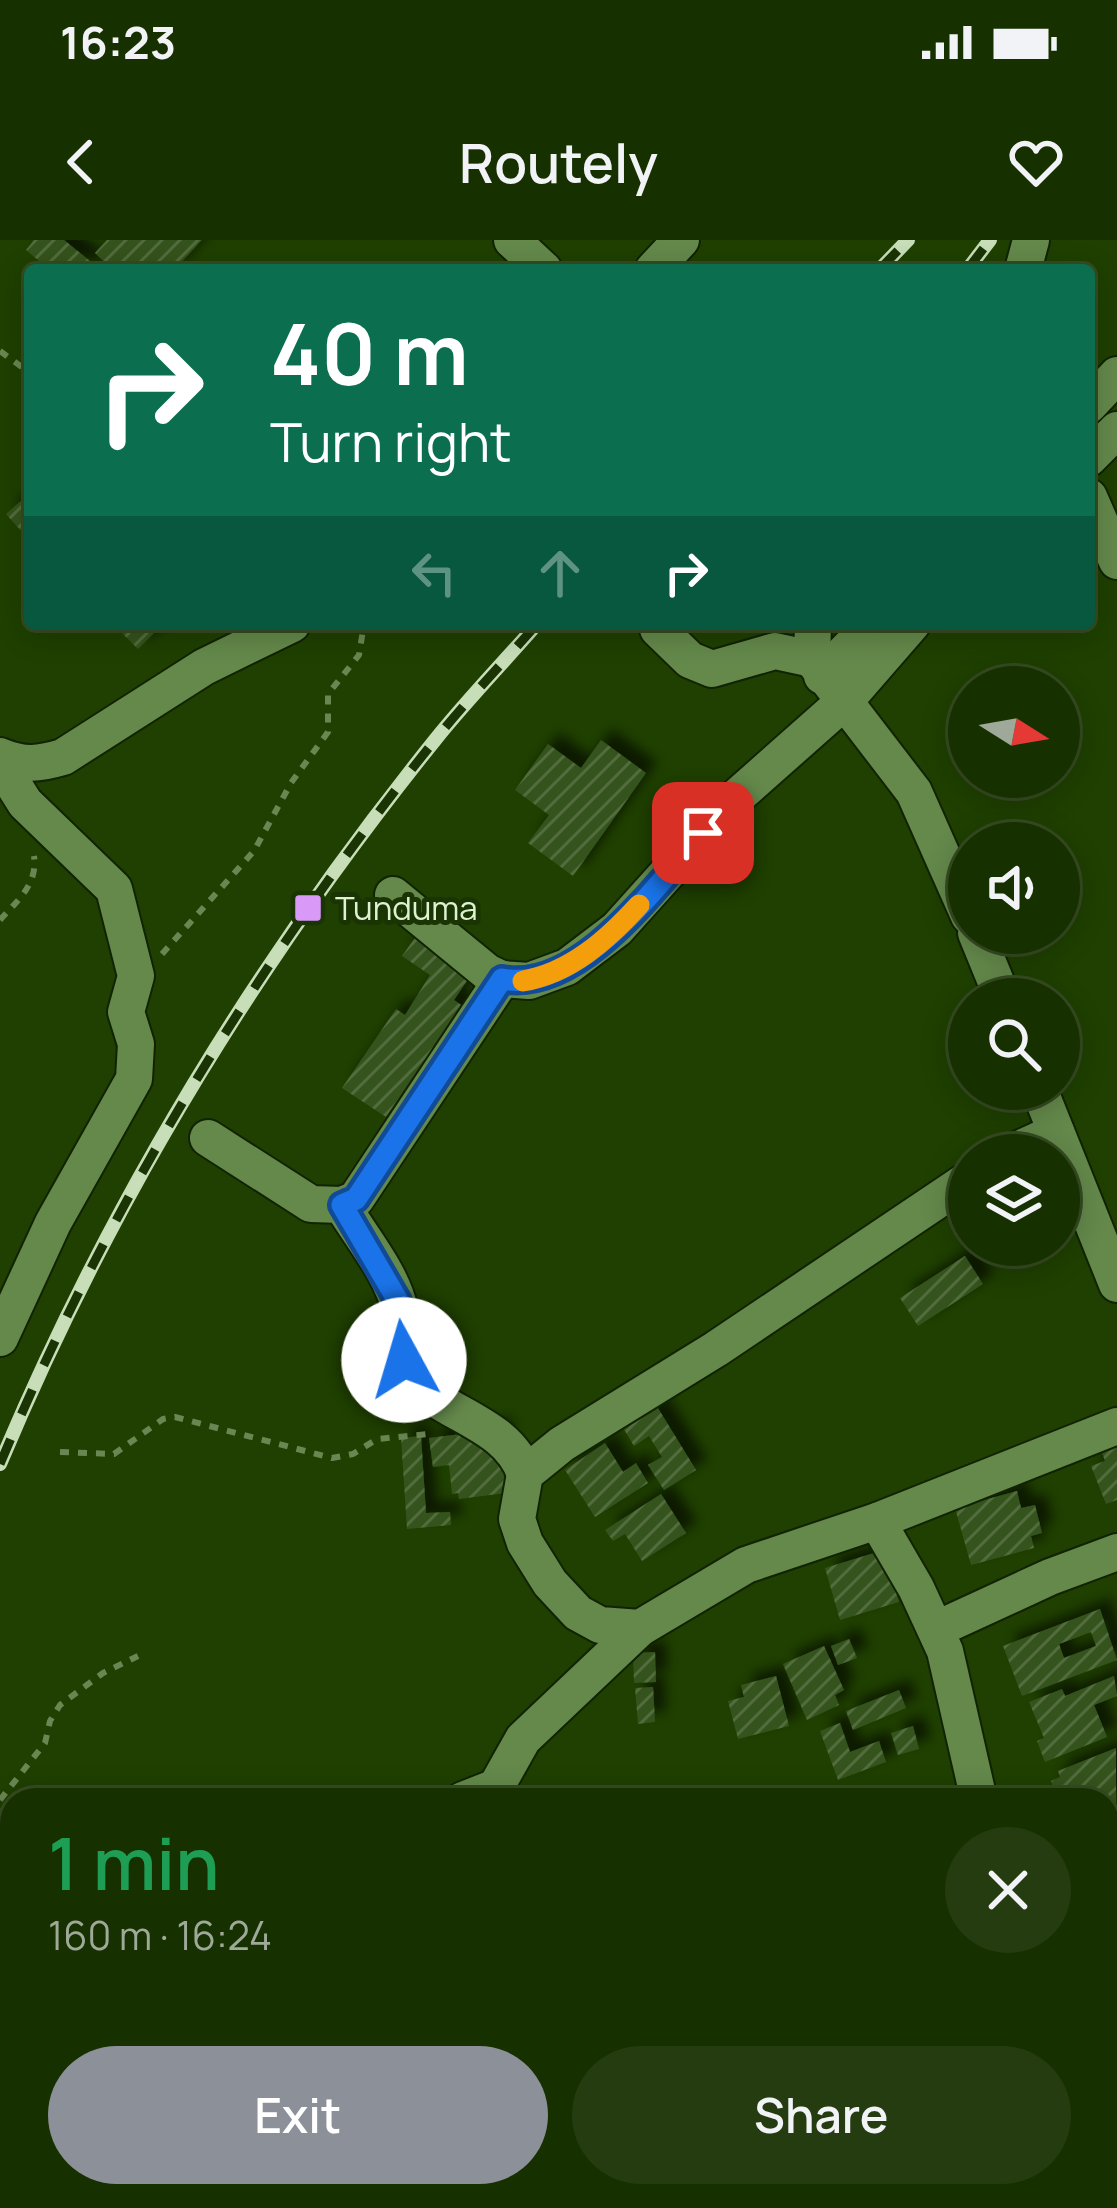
<!DOCTYPE html>
<meta charset="utf-8">
<style>
:root{--surface:#173000;--page:#243c0f;--text:#f1f3f6;--muted:#9ea999;--line:#364b22;--accent:#8c9099}
body{margin:0;font-family:Manrope,sans-serif;background:var(--page);color:var(--text);height:100vh;display:flex;flex-direction:column;font-size:45px;white-space:nowrap}
*{box-sizing:border-box;margin:0}
p{font-size:39px;color:var(--muted)}
.icon{flex:none;width:66px;height:66px;fill:none;stroke:currentColor;stroke-width:2;stroke-linecap:round;stroke-linejoin:round}
.map{position:relative;flex:1;overflow:hidden}
.panel{position:absolute;left:0px;top:1548px;width:1119px;height:420px;display:flex;flex-direction:column;background:var(--surface);border-radius:36px 36px 0 0;box-shadow:0 6px 30px #0003,0 0 0 3px var(--line)}
.panel>*{flex:none}
.guide{position:absolute;left:24px;top:24px;width:1071px;height:366px;border-radius:12px;box-shadow:0 6px 30px #0003,0 0 0 3px var(--line);background:#0b6e4f;color:#fff;overflow:hidden}
.needle{width:78px;rotate:101deg}
.controls{position:absolute;left:948px;top:426px;display:grid;gap:24px}
.controls a{display:grid;place-items:center;width:132px;height:132px;border-radius:50%;background:var(--surface);box-shadow:0 6px 30px #0003,0 0 0 3px var(--line);font-size:60px}
.pin{position:absolute;display:grid;place-items:center;width:102px;height:102px;color:#fff;margin:-51px;border-radius:24px;box-shadow:0 6px 18px #0006}
.me{position:absolute;width:132px;margin:-66px;rotate:354deg;stroke-linejoin:round;filter:drop-shadow(0 0 9px #0008)}
.turn{display:flex;align-items:center;gap:42px;height:252px;padding:0 48px;font-size:54px}
.turn .icon{width:156px;height:156px;stroke-width:2.5}
.turn b{display:block;font-size:84px;line-height:102px}
.lanes{display:flex;align-items:center;height:114px;padding:0 48px;background:#0003;justify-content:center;gap:60px;direction:ltr}
.lanes .off{opacity:.35}
.round{display:grid;place-items:center;flex:none;width:126px;height:126px;border-radius:63px;background:var(--page)}
.summary{display:flex;align-items:center;justify-content:space-between;height:204px;padding:0 48px}
h1{font-size:72px;font-weight:600;line-height:90px;color:#1e9e55}
.button{display:flex;gap:24px;margin-top:auto;padding:24px 48px}
.button a{flex:1;height:138px;border-radius:72px;background:var(--accent);color:#fff;font-size:48px;font-weight:600;line-height:138px;text-align:center}
.button a+a{background:var(--page);color:var(--text)}
.status{display:flex;justify-content:space-between;align-items:center;height:84px;padding:0 60px;background:var(--surface);direction:ltr}
.status svg{height:33px;fill:currentColor}
header{display:flex;justify-content:space-between;align-items:center;height:156px;padding:0 48px;background:var(--surface);font-size:54px;font-weight:600}
.map>svg:first-child{display:block}
.building{fill:url(#building-hatch);fill-rule:evenodd;filter:url(#shadow)}
.lines{fill:none;stroke-linecap:round;stroke-linejoin:round}
.minor-casing{stroke:#112304;stroke-width:40}
.path{stroke:#6a8652;stroke-width:6;stroke-dasharray:9 9;stroke-linecap:butt}
.minor{stroke:#64894b;stroke-width:36}
.rail-casing{stroke:#c8deb9;stroke-width:14}
.rail{stroke:#1a3404;stroke-width:9;stroke-dasharray:27;stroke-linecap:butt}
.route-casing{stroke:#114b97;stroke-width:30}
.route{stroke:#1a73e8;stroke-width:21}
.slow{stroke:#f59e0b;stroke-width:21}
.poi-dot{fill:#d99af7;stroke:#1a3404;stroke-width:4.5}
.labels{text-anchor:middle;stroke-width:10;stroke-linejoin:round;paint-order:stroke}
.poi-label{font-size:33px;fill:#ddf2d1;stroke:#1a3404;text-anchor:start}
</style>
<div class="status"><b>16:23</b><svg viewBox="0 0 49 12"><path d="M0 12V9h3v3zM5 12V6h3v6zM10 12V3h3v9zM15 12V0h3v12zM26 1h20v11H26zM47 4h2v5h-2z"/></svg></div>
<header><svg class="icon" aria-label="back" viewBox="0 0 24 24"><path d="M15 5l-7 7 7 7"/></svg>Routely<svg class="icon" aria-label="heart" viewBox="0 0 24 24"><path d="M12 20l-8-8c-3-5 5-10 8-4 3-6 11-1 8 4z"/></svg></header>
<div class="map">
<svg width="1117" height="1968" viewBox="0 0 1117 1968">
<defs>
<pattern id="building-hatch" width="6" height="6" patternUnits="userSpaceOnUse" patternTransform="scale(3)"><rect width="6" height="6" fill="#35531f"/><path d="M-1 1l2-2M0 6l6-6M5 7l2-2" fill="none" stroke="#526c3e"/></pattern>
<filter id="shadow"><feDropShadow dx="11" dy="-11" stdDeviation="6" flood-color="#0009"/></filter>
</defs>
<rect width="100%" height="100%" fill="#1f4000"/>
<g class="building">
<polygon points="34,0 64,0 101,30 50,30 26,10"/>
<polygon points="107,0 202,0 174,30 113,30 95,13"/>
<polygon points="30,253 30,301 6,274"/>
<polygon points="113,384 163,384 138,409"/>
<polygon points="601,500 646,533 573,636 528,603 549,575 515,550 548,504 581,528"/>
<polygon points="419,692 475,729 454,760 471,772 428,837 418,830 386,877 342,848 396,769 405,775 430,735 402,716"/>
<polygon points="965,1016 983,1044 918,1086 900,1058"/>
<polygon points="656,1165 696,1230 664,1250 648,1225 662,1217 649,1196 634,1206 622,1186"/>
<polygon points="501,1189 506,1253 459,1259 458,1253 452,1254 449,1225 433,1227 429,1198"/>
<polygon points="1117,1194 1117,1260 1106,1264 1091,1226 1105,1221 1098,1201"/>
<polygon points="421,1196 426,1273 450,1272 451,1285 407,1289 401,1198"/>
<polygon points="605,1203 623,1232 636,1223 648,1243 595,1277 565,1230"/>
<polygon points="1017,1251 1021,1268 1035,1265 1042,1293 1031,1296 1034,1308 971,1325 955,1268"/>
<polygon points="661,1254 686,1293 642,1321 625,1294 613,1301 605,1290"/>
<polygon points="884,1310 899,1362 840,1380 825,1328"/>
<path d="M1100,1369L1117,1420L1022,1456L1003,1406ZM1091,1392L1096,1406L1064,1418L1059,1404Z"/>
<polygon points="849,1399 857,1418 838,1425 831,1406"/>
<polygon points="824,1406 844,1450 835,1455 839,1465 807,1480 783,1424"/>
<polygon points="655,1412 656,1442 634,1443 633,1413"/>
<polygon points="776,1436 789,1486 738,1499 728,1461 744,1457 741,1445"/>
<polygon points="1114,1436 1117,1456 1094,1465 1107,1497 1045,1522 1037,1501 1044,1498 1029,1462 1062,1449 1065,1456"/>
<polygon points="653,1447 655,1482 638,1484 635,1448"/>
<polygon points="899,1450 906,1468 853,1490 846,1471"/>
<polygon points="840,1483 850,1512 879,1501 886,1522 838,1540 820,1491"/>
<polygon points="913,1486 919,1509 898,1515 891,1493"/>
<polygon points="1116,1508 1116,1572 1107,1576 1107,1560 1042,1560 1056,1554 1051,1541 1060,1537 1058,1531"/>
<polygon points="1117,1944 1117,1968 1102,1968 1095,1956 1107,1956 1107,1950"/>
<polygon points="111,1956 126,1956 131,1963 140,1956 156,1956 160,1961 152,1968 120,1968"/>
<polygon points="184,1956 237,1956 220,1968 212,1962 204,1968 193,1968"/>
<polygon points="346,1956 387,1960 386,1968 344,1963"/>
<polygon points="403,1956 429,1956 425,1968 399,1968"/>
<polygon points="570,1956 588,1956 586,1968 567,1968"/>
<polygon points="628,1956 672,1956 668,1968"/>
<polygon points="770,1956 780,1956 790,1963 787,1968 761,1968"/>
<polygon points="819,1956 863,1956 856,1968 841,1968"/>
<polygon points="913,1956 925,1956 939,1968 903,1968"/>
<polygon points="1010,1956 1042,1956 1047,1968 982,1968"/>
<polygon points="1063,1956 1092,1956 1098,1968 1049,1968 1047,1964"/>
</g>
<g class="lines">
<g class="minor-casing">
<g id="minor">
<polyline points="512,0 544,30"/>
<polyline points="653,30 681,0"/>
<polyline points="1023,30 1031,0"/>
<polyline points="1089,165 1117,135"/>
<polyline points="1089,218 1117,190"/>
<polyline points="1089,257 1117,321"/>
<polyline points="813,384 812,419 914,552 969,676"/>
<polyline points="658,389 690,420 712,429 775,411 812,419"/>
<polyline points="822,436 872,384"/>
<path d="M0,516C24,526 39,524 63,517L204,427L292,384"/>
<polyline points="0,523 25,563 114,649 136,736 126,772 136,804 134,839 53,983 0,1098"/>
<polyline points="393,655 487,732 502,739 529,741 567,727 617,689 732,561 846,460 912,384"/>
<polyline points="976,693 1003,759"/>
<polyline points="1039,849 1117,1044"/>
<polyline points="208,898 311,964 342,965 356,959 502,739"/>
<polyline points="1006,915 1056,892"/>
<polyline points="969,939 716,1109 562,1204 525,1234 517,1279 525,1303 550,1343 578,1373 600,1385 640,1388 746,1325 877,1281 1117,1186"/>
<path d="M342,965C361,997 392,1033 400,1070C405,1092 397,1124 413,1141C447,1176 508,1184 525,1234"/>
<polyline points="877,1281 916,1348 945,1411 979,1560"/>
<polyline points="937,1389 1050,1337 1117,1312"/>
<polyline points="463,1560 496,1547 523,1499 640,1388"/>
<polyline points="971,1968 990,1956"/>
</g>
</g>
<g class="path">
<polyline points="0,111 30,133"/>
<path d="M0,680C18,660 38,644 34,616"/>
<polyline points="162,714 254,611 291,543 328,492 328,454 359,415 364,384"/>
<polyline points="60,1212 114,1214 163,1179 175,1177 332,1218 353,1214 377,1199 429,1194"/>
<polyline points="0,1560 45,1503 50,1481 60,1465 103,1433 138,1416"/>
<polyline points="0,1569 12,1583"/>
<polyline points="0,1619 4,1662 12,1675"/>
<polyline points="1107,1817 1117,1814"/>
<polyline points="1107,1917 1117,1929"/>
<polyline points="213,1956 221,1968"/>
<polyline points="579,1956 583,1968"/>
<polyline points="316,1968 322,1956"/>
</g>
<use href="#minor" class="minor"/>
<g class="rail-casing">
<g id="rail">
<polyline points="879,30 908,0"/>
<polyline points="967,30 990,0"/>
<path d="M0,1224C109,964 258,720 435,500C467,460 503,423 537,384"/>
</g>
</g>
<use href="#rail" class="rail"/>
</g>
<g class="lines">
<g class="route-casing">
<path id="route" d="M404,1120L398,1061L342,965L356,959L502,739C580,754 657,644 703,593"/>
</g>
<use href="#route" class="route"/>
<path class="slow" d="M523,741C570,733 607,700 639,665"/>
</g>
<rect class="poi-dot" x="293" y="653" width="30" height="30" rx="6"/>
<g class="labels">
<g class="poi-label">
<text x="335" y="680">Tunduma</text>
</g>
</g>
</svg>
<div class="controls">
<a><svg class="needle" viewBox="-14 -14 28 28"><path d="M0-13l5 13h-10z" fill="#e53935"/><path d="M0 13l5-13h-10z" fill="#9ea999"/></svg></a>
<a><svg class="icon" aria-label="sound" viewBox="0 0 24 24"><path d="M4 9h4l5-4v14l-5-4H4zM17 9q2 3 0 6"/></svg></a>
<a><svg class="icon" aria-label="search" viewBox="0 0 24 24"><circle cx="10" cy="10" r="6"/><path d="M15 15l6 6"/></svg></a>
<a><svg class="icon" aria-label="layers" viewBox="0 0 24 24"><path d="M12 4l9 5-9 5-9-5zM3 14l9 5 9-5"/></svg></a>
</div>
<div class="pin" style="left:703px;top:593px;background:#d93025"><svg class="icon" aria-label="arrive" viewBox="0 0 24 24"><path d="M6 21V4h12l-3 4 3 4H6"/></svg></div>
<svg class="me" style="left:404px;top:1120px" viewBox="-20 -20 40 40"><circle r="19" fill="#fff"/><path d="M0-13L10 11 0 6-10 11z" fill="#1a73e8"/></svg>
<div class="guide">
<div class="turn"><svg class="icon" aria-label="right" viewBox="0 0 24 24"><path d="M7 20v-9h11M14 6l5 5-5 5"/></svg><div><b>40 m</b>Turn right</div></div>
<div class="lanes"><svg class="icon off" aria-label="left" viewBox="0 0 24 24"><path d="M17 20v-9H6M10 6l-5 5 5 5"/></svg><svg class="icon off" aria-label="ahead" viewBox="0 0 24 24"><path d="M12 20V5M6 11l6-6 6 6"/></svg><svg class="icon" aria-label="right" viewBox="0 0 24 24"><path d="M7 20v-9h11M14 6l5 5-5 5"/></svg></div>
</div>
<section class="panel">
<div class="summary"><div><h1>1 min</h1><p>160 m · 16:24</p></div><a class="round"><svg class="icon" aria-label="close" viewBox="0 0 24 24"><path d="M6 6l12 12M18 6L6 18"/></svg></a></div>
<div class="button"><a>Exit</a><a>Share</a></div>
</section>
</div>
